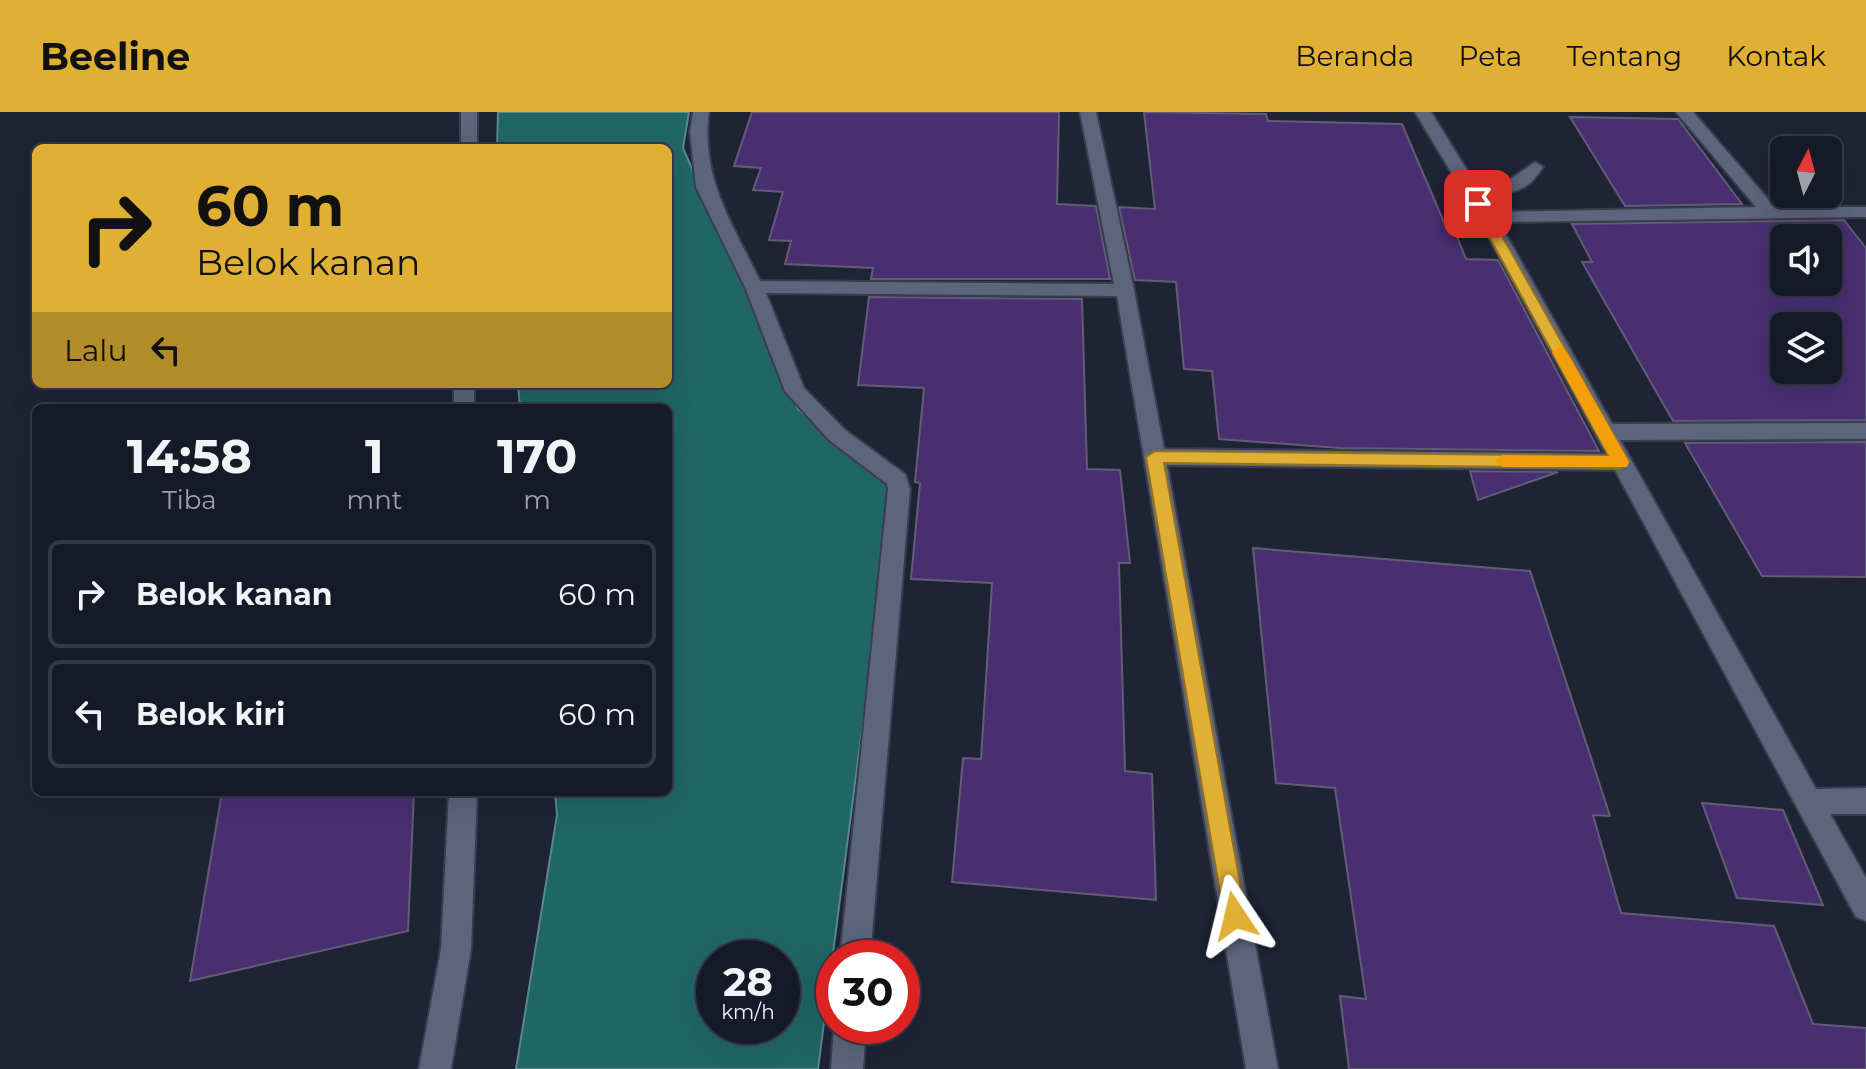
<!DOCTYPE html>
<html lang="id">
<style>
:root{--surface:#161a28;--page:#1f2330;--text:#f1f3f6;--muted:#9ea1a8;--line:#353845;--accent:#dfb034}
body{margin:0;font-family:Montserrat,sans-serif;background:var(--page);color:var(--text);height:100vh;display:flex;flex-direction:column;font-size:30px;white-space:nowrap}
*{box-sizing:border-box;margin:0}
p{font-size:26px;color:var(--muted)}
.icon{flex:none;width:44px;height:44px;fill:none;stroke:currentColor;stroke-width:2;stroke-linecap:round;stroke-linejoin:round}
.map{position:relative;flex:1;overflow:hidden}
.details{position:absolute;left:32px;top:292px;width:640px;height:392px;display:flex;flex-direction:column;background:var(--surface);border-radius:12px;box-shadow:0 8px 32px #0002,0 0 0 2px var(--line)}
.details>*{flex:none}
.top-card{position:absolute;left:32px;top:32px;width:640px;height:244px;border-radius:12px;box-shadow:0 8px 32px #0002,0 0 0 2px var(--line);background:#dfb034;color:#111;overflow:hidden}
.needle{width:52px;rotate:6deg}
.buttons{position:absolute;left:1770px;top:24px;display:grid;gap:16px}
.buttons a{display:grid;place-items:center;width:72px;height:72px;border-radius:12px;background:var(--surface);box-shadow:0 8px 32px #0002,0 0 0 2px var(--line);font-size:40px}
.speed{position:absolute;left:696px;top:828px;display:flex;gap:16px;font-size:40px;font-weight:700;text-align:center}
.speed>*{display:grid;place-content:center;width:104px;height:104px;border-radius:50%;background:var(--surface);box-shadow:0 8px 32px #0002,0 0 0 2px var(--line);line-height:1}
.speed small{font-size:20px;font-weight:400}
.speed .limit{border:12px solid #d22;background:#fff;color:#111}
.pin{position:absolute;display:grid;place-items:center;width:68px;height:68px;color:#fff;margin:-34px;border-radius:16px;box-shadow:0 4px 12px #0006}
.me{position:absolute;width:88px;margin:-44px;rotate:350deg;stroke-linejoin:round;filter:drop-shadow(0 0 6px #0008)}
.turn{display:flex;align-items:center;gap:28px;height:168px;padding:0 32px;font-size:36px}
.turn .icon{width:104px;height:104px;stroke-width:2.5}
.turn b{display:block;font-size:56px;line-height:68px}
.then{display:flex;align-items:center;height:76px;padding:0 32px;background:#0003;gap:16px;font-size:30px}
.eta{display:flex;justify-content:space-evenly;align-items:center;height:136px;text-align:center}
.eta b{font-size:48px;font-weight:700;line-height:56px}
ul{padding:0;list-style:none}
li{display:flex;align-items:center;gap:24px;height:108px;margin:0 16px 12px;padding:0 16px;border:4px solid var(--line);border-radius:12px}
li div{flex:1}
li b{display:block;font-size:30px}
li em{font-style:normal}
header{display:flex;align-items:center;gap:48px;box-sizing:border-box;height:112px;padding:0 40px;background:var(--accent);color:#111}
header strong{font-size:38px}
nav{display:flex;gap:44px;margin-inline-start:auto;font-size:28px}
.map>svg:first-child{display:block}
.water{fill:#216667;stroke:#57898d;stroke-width:2;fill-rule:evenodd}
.building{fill:#482f72;stroke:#635c73;stroke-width:2;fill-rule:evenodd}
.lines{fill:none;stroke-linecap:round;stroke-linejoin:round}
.service-casing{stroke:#393d4d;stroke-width:4}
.minor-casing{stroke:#393d4d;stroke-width:4}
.service{fill:#5d647b;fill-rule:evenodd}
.minor{fill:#5d647b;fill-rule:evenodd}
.route{fill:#dfb034;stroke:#917222;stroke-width:2}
.slow{fill:#f59e0b}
</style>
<header>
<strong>Beeline</strong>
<nav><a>Beranda</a><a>Peta</a><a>Tentang</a><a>Kontak</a></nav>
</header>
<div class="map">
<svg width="1866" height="957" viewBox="0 0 1866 957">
<rect width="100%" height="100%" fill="#1e2336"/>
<path class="water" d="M498,0H689L683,36L798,297L894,371L818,957H516L557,703L555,680H668V296H520L518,272H668V36H497ZM714,846H782V914H714Z"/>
<g class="building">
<polygon points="752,0 1059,0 1057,92 1096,94 1110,167 871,167 873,156 785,152 791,129 769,128 783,80 753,78 761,56 734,54"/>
<polygon points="1144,0 1266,2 1268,9 1402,12 1446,115 1453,115 1466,147 1498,148 1599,339 1339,336 1219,327 1212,259 1184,257 1176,170 1135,168 1119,95 1155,97"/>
<polygon points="1570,5 1678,7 1742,92 1625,94"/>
<path d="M1844,108L1866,136V308L1673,309L1582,150H1592L1572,112ZM1784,126H1828V170H1784ZM1784,214H1828V258H1784Z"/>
<polygon points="869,185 1082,187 1087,357 1120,358 1130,451 1119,451 1125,659 1152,662 1156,788 952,770 963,646 981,647 992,471 911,467 920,371 915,370 924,276 858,273"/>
<polygon points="1866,330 1866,465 1762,464 1685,331"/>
<polygon points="1470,359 1558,360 1478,388"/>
<polygon points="1253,436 1530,459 1610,704 1593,703 1621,801 1774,814 1813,912 1866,916 1866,957 1349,957 1340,884 1366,887 1335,676 1276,671"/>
<polygon points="222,680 414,680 408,819 190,869"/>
<polygon points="1702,691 1783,698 1823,793 1737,786"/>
</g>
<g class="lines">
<g class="service-casing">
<path id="service" d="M1535,50L1543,55C1538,62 1534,69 1526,74C1512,83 1472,91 1459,79L1468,74L1508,69Z"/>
</g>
<g class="minor-casing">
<g id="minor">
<rect x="461" y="0" width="16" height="36"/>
<path d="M693,0H709C700,65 733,113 760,169L1114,172L1080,0H1096L1134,178L1164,337L1606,342L1478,105L1415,0H1431L1493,100L1756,95L1676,0H1693L1775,95H1866V105L1499,110L1612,312L1866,311V327L1620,328L1816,677L1866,676V702H1830L1866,766V809L1856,805L1615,358L1167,353L1278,957H1246L1117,184L766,181L804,276L845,318L905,362L910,377L870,846H840L888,377L887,372L829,328L785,279L745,175L696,75L690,20Z"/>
<rect x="454" y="272" width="20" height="24"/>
<polygon points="449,680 477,680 471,837 451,957 419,957 441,837"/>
<polygon points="834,914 866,914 863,957 831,957"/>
</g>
</g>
<use href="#service" class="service"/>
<use href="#minor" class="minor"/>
</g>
<polygon class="route" points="1473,89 1484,92 1629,350 1621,356 1164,351 1246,804 1243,812 1235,815 1227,812 1224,804 1146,345 1155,339 1609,344 1471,92"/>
<polygon class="slow" points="1560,234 1567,240 1629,350 1627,355 1502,355 1494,349 1502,343 1609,344 1552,240"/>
</svg>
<div class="buttons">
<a><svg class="needle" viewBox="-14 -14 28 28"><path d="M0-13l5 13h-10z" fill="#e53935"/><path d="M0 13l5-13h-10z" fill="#9ea1a8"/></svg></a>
<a><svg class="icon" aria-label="sound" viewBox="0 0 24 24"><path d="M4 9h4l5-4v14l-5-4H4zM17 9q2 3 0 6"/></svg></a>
<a><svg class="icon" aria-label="layers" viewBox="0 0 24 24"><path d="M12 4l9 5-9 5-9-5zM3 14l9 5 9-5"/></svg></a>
</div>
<div class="speed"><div>28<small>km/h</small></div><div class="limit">30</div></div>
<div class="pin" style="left:1478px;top:92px;background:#d93025"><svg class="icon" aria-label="arrive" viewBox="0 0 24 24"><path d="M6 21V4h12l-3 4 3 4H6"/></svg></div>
<svg class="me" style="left:1235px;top:804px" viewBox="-20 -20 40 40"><path d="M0-17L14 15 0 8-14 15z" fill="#dfb034" stroke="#fff" stroke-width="4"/></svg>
<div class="top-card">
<div class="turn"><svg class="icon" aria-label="right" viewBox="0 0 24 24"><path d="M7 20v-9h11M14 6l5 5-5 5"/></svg><div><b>60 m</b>Belok kanan</div></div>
<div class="then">Lalu<svg class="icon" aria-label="left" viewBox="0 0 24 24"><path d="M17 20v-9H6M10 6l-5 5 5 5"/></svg></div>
</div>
<section class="details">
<div class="eta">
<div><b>14:58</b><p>Tiba</p></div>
<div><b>1</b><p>mnt</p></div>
<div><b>170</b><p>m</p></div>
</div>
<ul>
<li><svg class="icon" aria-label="right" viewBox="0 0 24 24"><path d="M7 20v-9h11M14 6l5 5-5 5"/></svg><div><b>Belok kanan</b></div><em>60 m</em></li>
<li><svg class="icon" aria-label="left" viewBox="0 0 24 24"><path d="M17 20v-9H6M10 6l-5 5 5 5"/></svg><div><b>Belok kiri</b></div><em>60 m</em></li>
</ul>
</section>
</div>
